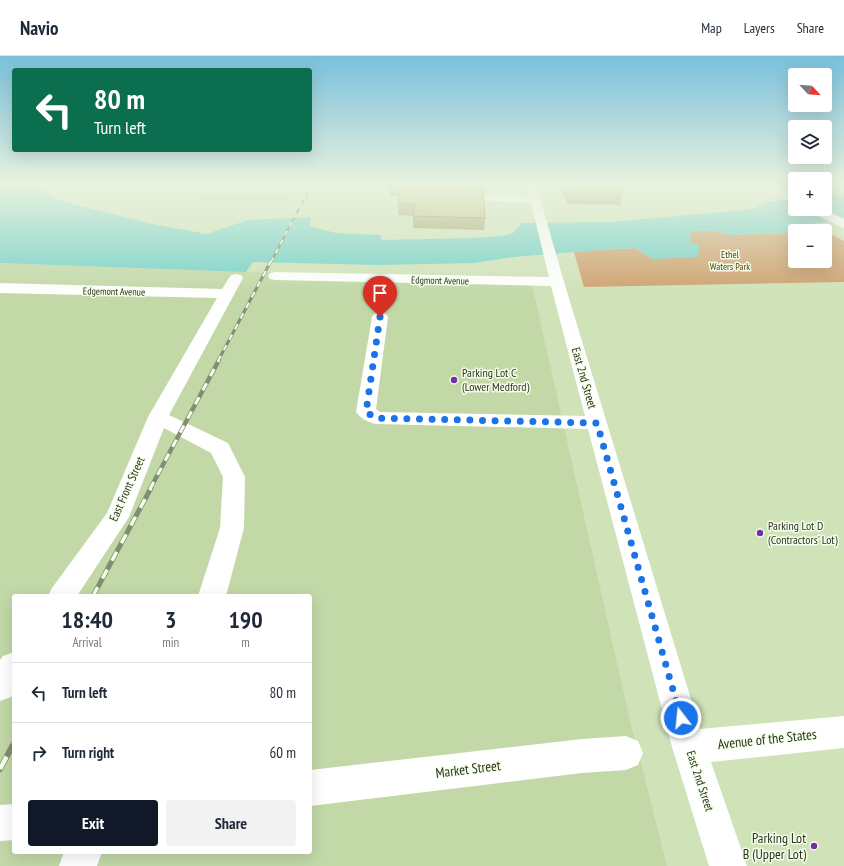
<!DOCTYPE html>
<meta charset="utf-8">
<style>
:root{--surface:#fff;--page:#f2f2f3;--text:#1f2937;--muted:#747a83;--line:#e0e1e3;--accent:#111827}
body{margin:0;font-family:"PT Sans Narrow",sans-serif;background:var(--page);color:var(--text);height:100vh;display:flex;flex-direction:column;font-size:15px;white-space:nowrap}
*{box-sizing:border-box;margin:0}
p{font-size:13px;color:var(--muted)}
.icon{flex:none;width:22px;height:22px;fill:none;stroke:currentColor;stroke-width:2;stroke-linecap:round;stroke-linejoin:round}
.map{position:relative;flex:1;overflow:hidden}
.sheet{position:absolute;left:12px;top:538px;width:300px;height:260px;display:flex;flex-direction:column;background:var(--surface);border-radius:4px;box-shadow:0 4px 16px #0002}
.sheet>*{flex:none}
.hud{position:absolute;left:12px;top:12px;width:300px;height:84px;border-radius:4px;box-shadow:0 4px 16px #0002;background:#0b6e4f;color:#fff;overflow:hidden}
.needle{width:26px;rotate:116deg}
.controls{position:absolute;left:788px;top:12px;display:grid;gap:8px}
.controls a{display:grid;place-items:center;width:44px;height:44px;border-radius:4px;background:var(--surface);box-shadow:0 4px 16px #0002;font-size:20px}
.pin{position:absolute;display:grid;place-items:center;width:34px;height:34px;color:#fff;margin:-41px -17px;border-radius:50% 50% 50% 0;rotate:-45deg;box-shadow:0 0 4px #0007}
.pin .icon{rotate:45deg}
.me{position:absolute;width:44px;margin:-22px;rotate:344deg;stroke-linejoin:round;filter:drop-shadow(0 0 3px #0008)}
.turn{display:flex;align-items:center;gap:14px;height:84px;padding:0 16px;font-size:18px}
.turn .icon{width:52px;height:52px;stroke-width:2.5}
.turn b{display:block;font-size:28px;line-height:34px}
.eta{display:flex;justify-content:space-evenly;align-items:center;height:68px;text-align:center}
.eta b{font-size:24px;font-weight:800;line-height:28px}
.button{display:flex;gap:8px;margin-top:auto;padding:8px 16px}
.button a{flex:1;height:46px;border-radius:4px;background:var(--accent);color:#fff;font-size:16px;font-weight:800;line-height:46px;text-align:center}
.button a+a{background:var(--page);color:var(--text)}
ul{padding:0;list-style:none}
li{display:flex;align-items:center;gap:12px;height:60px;padding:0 16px;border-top:1px solid var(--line)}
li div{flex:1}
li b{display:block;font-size:15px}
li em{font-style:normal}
header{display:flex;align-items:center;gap:24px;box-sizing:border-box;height:56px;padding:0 20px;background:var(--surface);border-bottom:1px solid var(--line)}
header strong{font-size:19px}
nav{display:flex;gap:22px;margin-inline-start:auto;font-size:14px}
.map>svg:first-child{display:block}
.built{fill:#c2d8a7;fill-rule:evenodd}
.green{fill:#cea06e}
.water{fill:#74d1c8}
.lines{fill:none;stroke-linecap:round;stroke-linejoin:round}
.minor{fill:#fff;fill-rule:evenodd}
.major{fill:#fff;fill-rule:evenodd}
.rail-far4-casing{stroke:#818e71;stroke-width:2.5}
.rail-far3-casing{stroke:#818e71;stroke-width:3}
.rail-far2-casing{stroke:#818e71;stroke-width:4.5}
.rail-far1-casing{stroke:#818e71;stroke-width:5}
.rail-casing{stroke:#818e71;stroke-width:6}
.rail-far4{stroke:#f5ffea;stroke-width:1.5;stroke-dasharray:5;stroke-linecap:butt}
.rail-far3{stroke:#f5ffea;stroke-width:2;stroke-dasharray:6;stroke-linecap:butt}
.rail-far2{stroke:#f5ffea;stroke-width:3;stroke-dasharray:8;stroke-linecap:butt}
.rail-far1{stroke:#f5ffea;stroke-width:3.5;stroke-dasharray:10;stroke-linecap:butt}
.rail{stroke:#f5ffea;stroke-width:4.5;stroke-dasharray:14;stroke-linecap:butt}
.wall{fill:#a3a266}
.building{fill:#bdbc77;stroke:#848453}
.route{stroke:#1a73e8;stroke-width:7;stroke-dasharray:0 12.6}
.poi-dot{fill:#7430a4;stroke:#f5ffea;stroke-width:1.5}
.labels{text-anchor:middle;stroke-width:3;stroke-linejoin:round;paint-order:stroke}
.far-park-label{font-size:10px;fill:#59380e;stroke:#f5ffea}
.far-street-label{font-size:10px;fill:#2c3323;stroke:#f5ffea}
.poi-label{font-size:12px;fill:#2c3323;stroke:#f5ffea;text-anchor:start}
.street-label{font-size:12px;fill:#2c3323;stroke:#f5ffea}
.near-street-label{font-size:14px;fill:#2c3323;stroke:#f5ffea}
.near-poi-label{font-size:14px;fill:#2c3323;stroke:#f5ffea;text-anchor:end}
</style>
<header>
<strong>Navio</strong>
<nav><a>Map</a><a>Layers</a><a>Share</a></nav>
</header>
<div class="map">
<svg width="844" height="810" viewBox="0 0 844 810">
<rect width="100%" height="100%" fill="#cfe2b8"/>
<g class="built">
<polygon points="98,128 297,128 287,146 211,145"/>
<path d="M0,207L246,216L530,220L630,665L667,810H0ZM14,540H310V796H14Z"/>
</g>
<polygon class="green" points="795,168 812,168 844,185 844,226 584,231 574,196 598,194 635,192 653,203 689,186 691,175 718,175 727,179 795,177 795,205 825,205 825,175 796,175"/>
<polygon class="water" points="0,128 36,128 46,138 57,144 148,167 206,178 248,164 310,161 310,170 336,177 381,179 381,184 474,182 503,180 513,177 522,167 610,166 754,153 764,146 795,143 795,153 825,153 825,140 844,138 844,162 812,168 795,168 796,175 795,175 795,177 727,179 718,175 691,175 689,186 699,188 698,201 653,203 635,192 598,194 514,201 473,207 378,209 253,206 246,216 0,207"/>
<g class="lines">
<g class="minor">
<path d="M455,128H465L467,138L529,140L526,128H536L564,226L700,673L844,660V692L711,706L747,810H709L672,691L588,373L376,368C368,366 361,363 356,356L372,261L374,258L380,256L386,258L388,261L376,353L380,356L585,360L551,230L275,224L270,223L268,220L270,217L275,216L549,221L531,147L458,143Z"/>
<polygon points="236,218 241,219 243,222 169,359 228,387 245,421 244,472 226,540 198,540 220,472 223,421 211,397 164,372 129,461 77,540 48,540 52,532 107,457 148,361 217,242 0,237 0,227 222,233 231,219"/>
<polygon points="14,596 14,636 11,641 0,645 0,604 3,600"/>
<polygon points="626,680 638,685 643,697 638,709 626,714 582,717 310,750 310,714 582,683"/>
<polygon points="14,748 14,784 0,785 0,749"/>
<polygon points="64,796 102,796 97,810 59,810"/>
</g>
<g class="major">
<polygon points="756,128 770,128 795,140 795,147 757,130"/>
<polygon points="808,153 823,153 844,163 844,172 810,156"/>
</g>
<g class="rail-far4-casing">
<polyline id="rail-far4" points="271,206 312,128"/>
</g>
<g class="rail-far3-casing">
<polyline id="rail-far3" points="218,305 271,205"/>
</g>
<g class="rail-far2-casing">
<polyline id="rail-far2" points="150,433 219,304"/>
</g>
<g class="rail-far1-casing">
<polyline id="rail-far1" points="93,540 151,432"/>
</g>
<g class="rail-casing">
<polyline id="rail" points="0,713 14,687"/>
</g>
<use href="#rail-far4" class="rail-far4"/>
<use href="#rail-far3" class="rail-far3"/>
<use href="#rail-far2" class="rail-far2"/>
<use href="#rail-far1" class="rail-far1"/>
<use href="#rail" class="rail"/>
</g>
<g class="wall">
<polygon points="390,128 456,128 458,133 467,133 465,128 484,128 484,137 483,137 485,162 484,174 413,172 413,160 398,159 398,148 399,140 390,140"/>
<polygon points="559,128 620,128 624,134 620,149 567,148"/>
</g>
<g class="building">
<polygon points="390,128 456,128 458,133 483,134 485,162 413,160 415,148 398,148 401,128"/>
<polygon points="567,128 620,128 624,134 569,134"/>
</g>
<linearGradient id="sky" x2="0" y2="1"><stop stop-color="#79c0db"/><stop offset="0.53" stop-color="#e9f2df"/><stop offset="1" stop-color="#e9f2df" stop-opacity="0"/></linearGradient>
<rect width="844" height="241" fill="url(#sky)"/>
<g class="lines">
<polyline class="route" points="380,261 366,356 376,362 597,367 681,662"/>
</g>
<g class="poi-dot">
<circle cx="454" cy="324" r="4"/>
<circle cx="760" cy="477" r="4"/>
<circle cx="814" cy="790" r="4"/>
</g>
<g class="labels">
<g class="far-park-label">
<text x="730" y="202">Ethel<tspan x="730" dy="12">Waters Park</tspan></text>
</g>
<g class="far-street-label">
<text transform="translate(440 224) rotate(1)" y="4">Edgmont Avenue</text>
<text transform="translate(114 235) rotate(1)" y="4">Edgemont Avenue</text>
</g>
<g class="poi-label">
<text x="462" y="321">Parking Lot C<tspan x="462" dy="14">(Lower Medford)</tspan></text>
<text x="768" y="474">Parking Lot D<tspan x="768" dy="14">(Contractors' Lot)</tspan></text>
</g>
<g class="street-label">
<text transform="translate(584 322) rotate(74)" y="4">East 2nd Street</text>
<text transform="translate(127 433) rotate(-66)" y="4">East Front Street</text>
<text transform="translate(700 725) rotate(72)" y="4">East 2nd Street</text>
</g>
<g class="near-street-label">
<text transform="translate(767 683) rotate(-6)" y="5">Avenue of the States</text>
<text transform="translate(468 713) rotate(-7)" y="5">Market Street</text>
</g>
<g class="near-poi-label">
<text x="806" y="787">Parking Lot<tspan x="806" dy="16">B (Upper Lot)</tspan></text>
</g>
</g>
</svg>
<div class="controls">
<a><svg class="needle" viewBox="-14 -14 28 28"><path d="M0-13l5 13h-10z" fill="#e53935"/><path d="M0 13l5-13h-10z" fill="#747a83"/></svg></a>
<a><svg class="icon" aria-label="layers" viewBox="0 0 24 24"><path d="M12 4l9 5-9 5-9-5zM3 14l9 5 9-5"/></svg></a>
<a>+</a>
<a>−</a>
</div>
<div class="pin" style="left:380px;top:261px;background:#d93025"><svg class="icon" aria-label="arrive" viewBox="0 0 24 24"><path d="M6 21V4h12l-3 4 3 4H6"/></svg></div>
<svg class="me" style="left:681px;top:662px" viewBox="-20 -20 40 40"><circle r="17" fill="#1a73e8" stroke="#fff" stroke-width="3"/><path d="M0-11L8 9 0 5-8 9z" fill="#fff"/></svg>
<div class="hud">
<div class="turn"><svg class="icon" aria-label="left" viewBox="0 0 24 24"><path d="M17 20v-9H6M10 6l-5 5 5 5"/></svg><div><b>80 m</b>Turn left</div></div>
</div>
<section class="sheet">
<div class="eta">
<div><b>18:40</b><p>Arrival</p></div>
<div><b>3</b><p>min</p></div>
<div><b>190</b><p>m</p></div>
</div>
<ul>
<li><svg class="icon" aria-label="left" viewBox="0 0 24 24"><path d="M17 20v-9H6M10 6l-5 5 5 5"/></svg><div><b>Turn left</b></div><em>80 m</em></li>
<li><svg class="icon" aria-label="right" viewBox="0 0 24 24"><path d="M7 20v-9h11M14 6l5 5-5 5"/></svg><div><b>Turn right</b></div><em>60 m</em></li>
</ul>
<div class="button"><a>Exit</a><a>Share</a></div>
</section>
</div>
